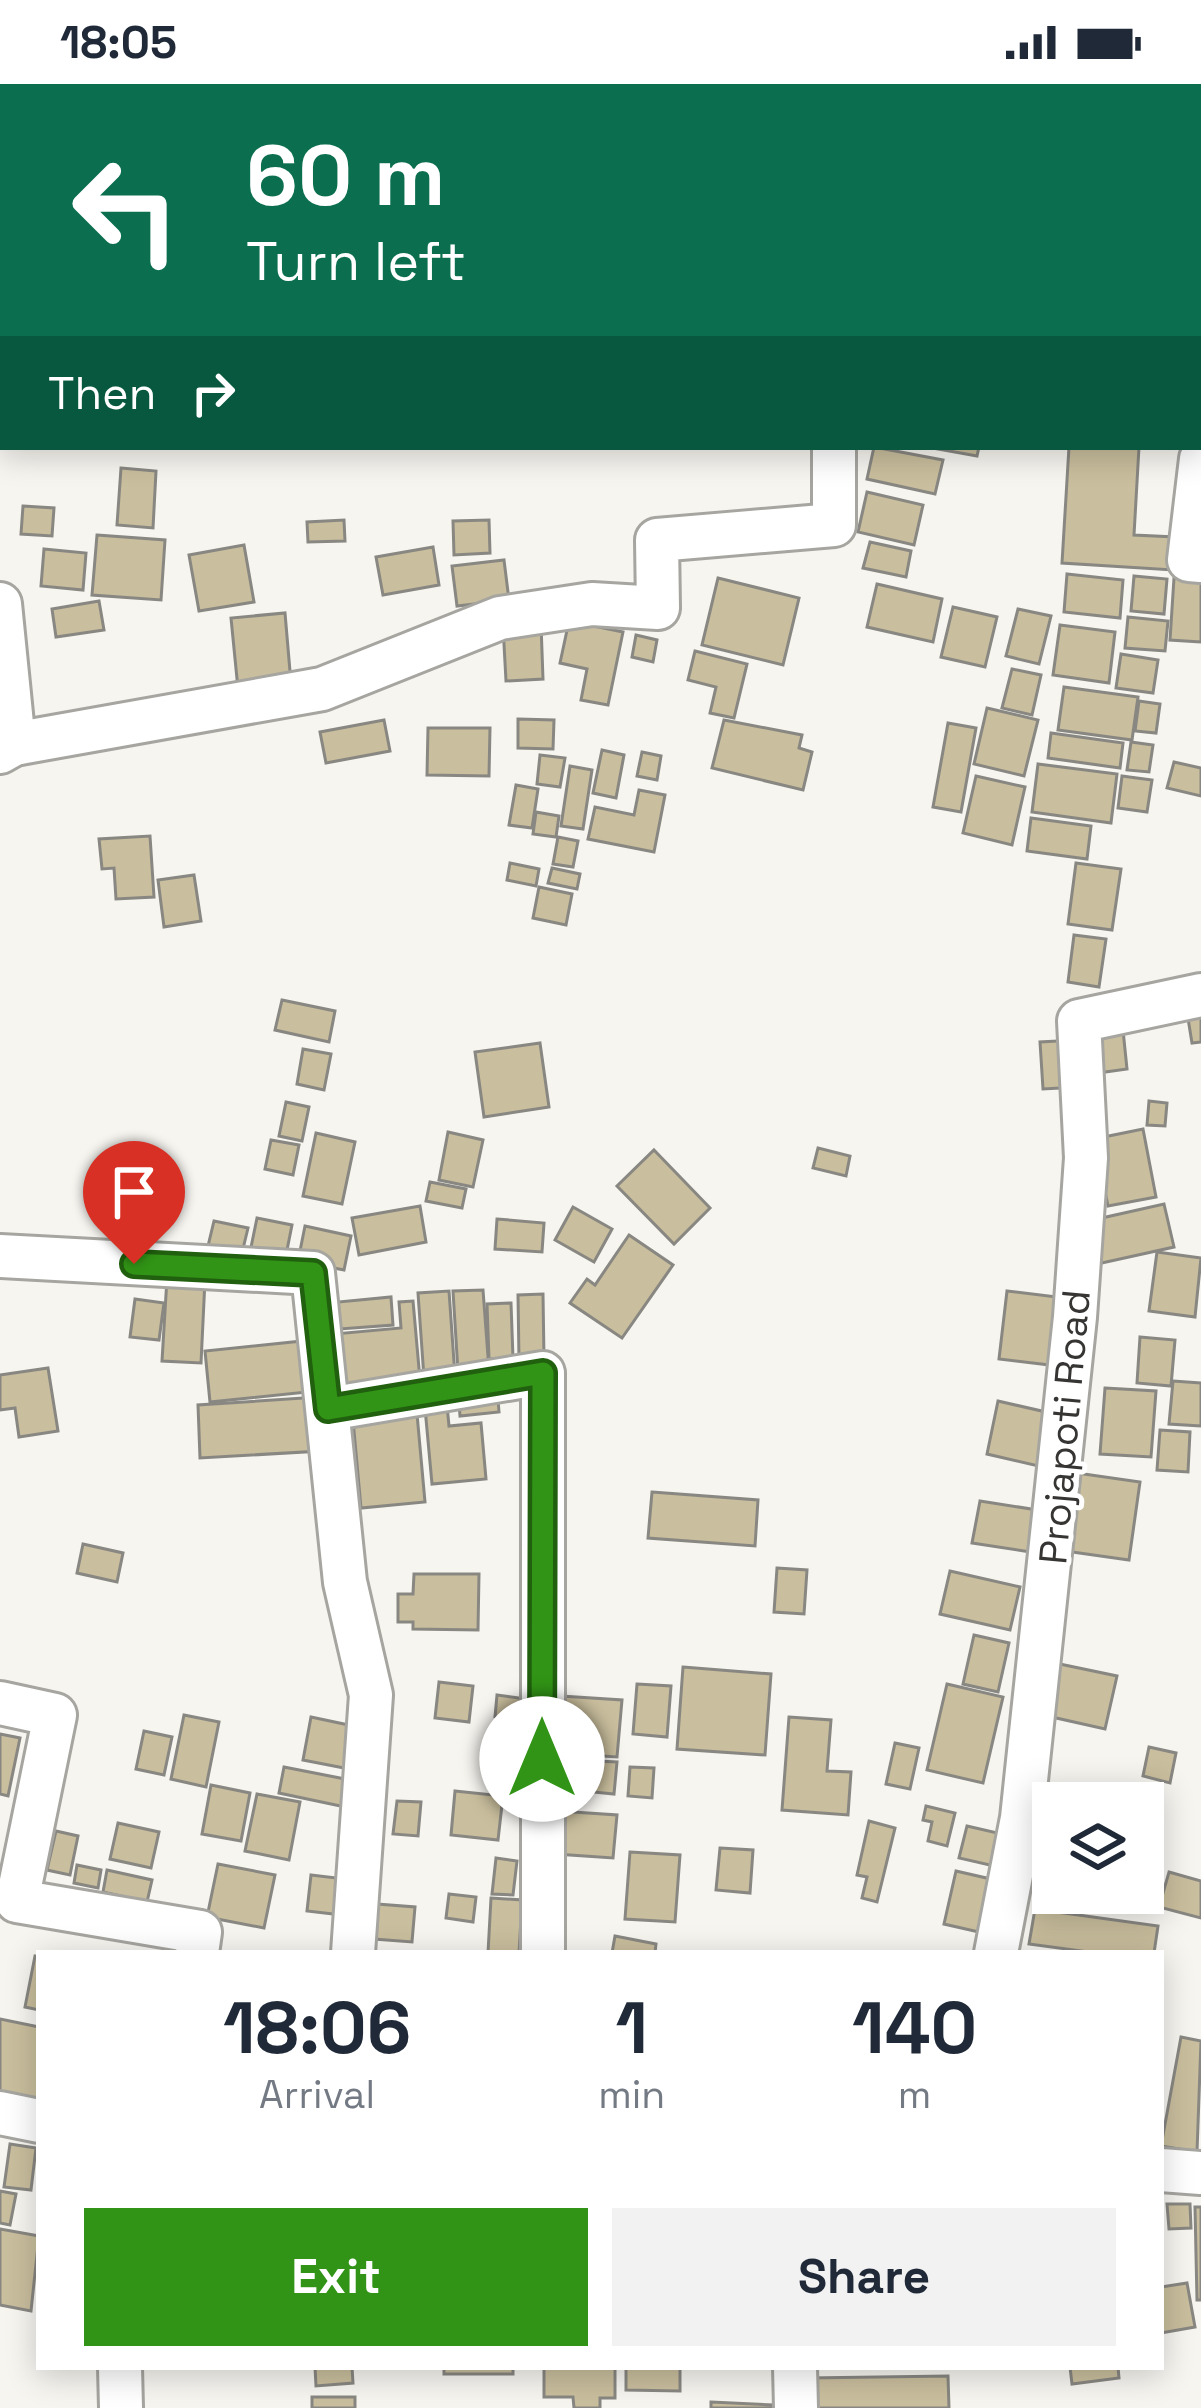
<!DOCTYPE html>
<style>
:root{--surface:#fff;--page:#f2f2f3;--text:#1f2937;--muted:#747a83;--accent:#319416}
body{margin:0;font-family:"Space Grotesk",sans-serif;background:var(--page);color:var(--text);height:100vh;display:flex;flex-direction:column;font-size:45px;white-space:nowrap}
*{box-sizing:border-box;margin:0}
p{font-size:39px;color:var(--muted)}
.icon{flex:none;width:66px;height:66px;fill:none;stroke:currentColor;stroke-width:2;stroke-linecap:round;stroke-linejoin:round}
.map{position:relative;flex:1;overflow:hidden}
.details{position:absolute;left:36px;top:1866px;width:1128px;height:420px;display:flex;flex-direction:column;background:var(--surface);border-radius:0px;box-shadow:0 6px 30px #0003}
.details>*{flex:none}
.banner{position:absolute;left:0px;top:0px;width:1203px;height:366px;box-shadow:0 6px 30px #0003;background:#0b6e4f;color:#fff;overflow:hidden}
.tools{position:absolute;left:1032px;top:1698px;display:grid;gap:24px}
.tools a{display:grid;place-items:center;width:132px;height:132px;border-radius:0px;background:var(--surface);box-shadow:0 6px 30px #0003;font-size:60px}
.pin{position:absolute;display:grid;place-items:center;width:102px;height:102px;color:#fff;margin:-123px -51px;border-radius:50% 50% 50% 0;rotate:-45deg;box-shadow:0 0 12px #0007}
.pin .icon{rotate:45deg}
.me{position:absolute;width:132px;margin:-66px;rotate:0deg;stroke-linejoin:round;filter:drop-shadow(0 0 9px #0008)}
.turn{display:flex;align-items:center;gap:42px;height:252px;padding:0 48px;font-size:54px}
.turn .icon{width:156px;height:156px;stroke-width:2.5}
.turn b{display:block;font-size:84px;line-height:102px}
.then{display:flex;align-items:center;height:114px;padding:0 48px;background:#0003;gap:24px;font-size:45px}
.eta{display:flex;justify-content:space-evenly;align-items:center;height:204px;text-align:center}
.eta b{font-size:72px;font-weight:700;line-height:84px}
.action{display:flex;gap:24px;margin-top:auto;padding:24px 48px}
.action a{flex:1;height:138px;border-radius:0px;background:var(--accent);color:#fff;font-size:48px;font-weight:700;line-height:138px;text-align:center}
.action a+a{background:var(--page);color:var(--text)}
.status{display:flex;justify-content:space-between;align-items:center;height:84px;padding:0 60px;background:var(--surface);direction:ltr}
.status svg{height:33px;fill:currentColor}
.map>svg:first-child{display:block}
.building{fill:#c9be9d;stroke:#898782;stroke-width:3}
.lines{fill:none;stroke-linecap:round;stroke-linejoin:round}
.minor-casing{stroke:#a6a5a0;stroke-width:48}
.minor{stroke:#fff;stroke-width:42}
.route-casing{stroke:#20600e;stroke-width:30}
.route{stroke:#319416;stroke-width:21}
.labels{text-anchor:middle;stroke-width:10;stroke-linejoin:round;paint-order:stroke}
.street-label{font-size:39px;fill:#363533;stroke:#fff}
</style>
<div class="status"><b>18:05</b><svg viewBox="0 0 49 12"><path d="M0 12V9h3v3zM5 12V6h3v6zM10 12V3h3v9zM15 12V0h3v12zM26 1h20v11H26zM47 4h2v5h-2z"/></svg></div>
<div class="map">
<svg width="1201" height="2324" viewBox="0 0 1201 2324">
<rect width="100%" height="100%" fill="#f7f5f0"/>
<g class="building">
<polygon points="874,363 943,376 935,410 867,395"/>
<polygon points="927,363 979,363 977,372"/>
<polygon points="1069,363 1139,363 1134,451 1175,453 1173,486 1062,479"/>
<polygon points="121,384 156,387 153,444 117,441"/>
<polygon points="867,408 923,421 914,461 858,448"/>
<polygon points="23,422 54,424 52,452 21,450"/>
<polygon points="344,436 345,457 308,458 307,438"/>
<polygon points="489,436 490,469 454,471 453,437"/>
<polygon points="97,451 165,456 161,516 92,511"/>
<polygon points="870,458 911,467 906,493 863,484"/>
<polygon points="244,461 254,518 199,527 189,471"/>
<polygon points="433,463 439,501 383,511 376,473"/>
<polygon points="44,465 86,469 83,506 41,502"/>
<polygon points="504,476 509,516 457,522 452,482"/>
<polygon points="1067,490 1123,496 1120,534 1064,528"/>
<polygon points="1134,492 1167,495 1164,530 1131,527"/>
<polygon points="718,494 799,514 783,581 702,561"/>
<polygon points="1174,494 1201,496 1201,558 1170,556"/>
<polygon points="877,500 942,515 933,558 867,543"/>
<polygon points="99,517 104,546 56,553 52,525"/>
<polygon points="953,523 997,533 985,583 941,573"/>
<polygon points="1018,525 1051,532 1039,580 1006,572"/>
<polygon points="285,529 291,599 238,605 231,534"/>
<polygon points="1128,533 1168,537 1165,567 1125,564"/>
<polygon points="569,537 623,548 608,621 581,616 587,585 560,579"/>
<polygon points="541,540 543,595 506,597 503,542"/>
<polygon points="1060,541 1115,548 1109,599 1053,591"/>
<polygon points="636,551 657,556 653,578 632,573"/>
<polygon points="695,567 747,580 734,634 710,629 716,603 688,596"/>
<polygon points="1121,570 1158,576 1153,609 1116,604"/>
<polygon points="1012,585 1041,591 1032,631 1002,624"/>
<polygon points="1064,603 1138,613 1132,656 1058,646"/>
<polygon points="1139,617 1160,620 1156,649 1135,647"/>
<polygon points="987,624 1038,636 1024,692 974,680"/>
<polygon points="518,635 554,636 553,665 518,664"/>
<polygon points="384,636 390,667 326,679 320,648"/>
<polygon points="724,636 802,651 799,664 812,668 803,706 712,684"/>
<polygon points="948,639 976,644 961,728 933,723"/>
<polygon points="428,644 490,644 489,692 427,691"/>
<polygon points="1051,649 1123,659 1120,684 1048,674"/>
<polygon points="1131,658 1153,661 1149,688 1127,686"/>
<polygon points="602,666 624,671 616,714 593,709"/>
<polygon points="642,668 661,672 657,696 637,692"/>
<polygon points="540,671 565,674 560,703 537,700"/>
<polygon points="1174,678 1201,684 1201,712 1167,704"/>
<polygon points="1038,680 1117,690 1111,739 1032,728"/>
<polygon points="570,682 592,686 583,745 561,742"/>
<polygon points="976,692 1025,703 1012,761 963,749"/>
<polygon points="1122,692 1152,696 1147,728 1118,724"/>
<polygon points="516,701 538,705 532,744 509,741"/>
<polygon points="639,706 665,711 654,768 588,755 595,723 634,731"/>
<polygon points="536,728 559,732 556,753 533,750"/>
<polygon points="1031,734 1091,742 1087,775 1027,767"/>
<polygon points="150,752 154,813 116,815 114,784 102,785 99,755"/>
<polygon points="558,753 578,757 573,783 553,780"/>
<polygon points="510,779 539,785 536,802 507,796"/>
<polygon points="1076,779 1121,785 1112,846 1068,840"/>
<polygon points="552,784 580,790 577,805 548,799"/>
<polygon points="194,791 201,837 164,843 158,796"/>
<polygon points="539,803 572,810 566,841 533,834"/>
<polygon points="1074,851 1106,855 1099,903 1068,898"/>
<polygon points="282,916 335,927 329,958 275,946"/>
<polygon points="1201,920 1201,958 1192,959 1186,922"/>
<polygon points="1123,946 1127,985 1098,989 1092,950"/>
<polygon points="1076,956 1079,1003 1043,1005 1040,958"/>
<polygon points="540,959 549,1023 484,1033 475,968"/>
<polygon points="303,965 331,970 324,1006 297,1000"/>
<polygon points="1149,1017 1167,1019 1165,1042 1147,1041"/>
<polygon points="286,1018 309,1023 302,1057 279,1052"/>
<polygon points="1143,1045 1156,1113 1108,1122 1094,1055"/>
<polygon points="448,1048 483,1056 473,1103 439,1096"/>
<polygon points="316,1049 355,1058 342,1120 303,1112"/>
<polygon points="271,1056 299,1061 293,1091 265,1085"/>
<polygon points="818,1064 850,1072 846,1092 813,1084"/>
<polygon points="654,1066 710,1124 674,1160 617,1102"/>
<polygon points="430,1098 466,1105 462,1124 426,1117"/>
<polygon points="1164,1120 1174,1163 1102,1179 1093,1136"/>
<polygon points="420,1122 426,1158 359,1171 352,1134"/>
<polygon points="573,1123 612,1145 594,1178 555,1156"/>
<polygon points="257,1134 292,1141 284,1181 249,1173"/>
<polygon points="497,1135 544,1139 542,1168 495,1165"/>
<polygon points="214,1137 248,1144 242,1169 208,1162"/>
<polygon points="305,1142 351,1152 344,1186 298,1177"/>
<polygon points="629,1151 673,1181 622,1254 570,1219 587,1195 595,1201"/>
<polygon points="1157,1168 1201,1174 1195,1233 1149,1227"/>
<polygon points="167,1194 205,1196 201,1279 162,1277"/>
<polygon points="483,1206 489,1286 458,1288 453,1207"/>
<polygon points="449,1207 455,1292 424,1294 418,1209"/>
<polygon points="1007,1207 1065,1214 1058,1282 999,1275"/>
<polygon points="543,1210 544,1275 519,1276 518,1211"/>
<polygon points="391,1213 393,1241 340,1245 338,1218"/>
<polygon points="135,1215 164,1219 159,1256 130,1253"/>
<polygon points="413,1217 421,1307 340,1314 334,1250 401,1244 399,1218"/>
<polygon points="511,1219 513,1274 489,1275 487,1220"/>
<polygon points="1140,1253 1175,1256 1171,1302 1137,1299"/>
<polygon points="312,1256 317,1307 210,1318 205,1267"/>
<polygon points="48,1284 58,1347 19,1353 15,1324 0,1326 0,1291"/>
<polygon points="1173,1297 1201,1299 1201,1342 1169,1340"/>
<polygon points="497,1303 499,1328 460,1332 458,1306"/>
<polygon points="1105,1304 1156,1307 1151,1373 1100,1370"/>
<polygon points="446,1311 449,1342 481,1339 486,1395 432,1400 424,1313"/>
<polygon points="318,1313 321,1367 200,1374 198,1321"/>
<polygon points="998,1317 1059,1331 1047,1384 987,1370"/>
<polygon points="416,1319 425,1418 361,1424 352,1325"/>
<polygon points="1160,1346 1190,1348 1188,1388 1157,1386"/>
<polygon points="1077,1389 1140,1398 1129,1476 1065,1467"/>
<polygon points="652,1408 758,1416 755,1462 648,1454"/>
<polygon points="980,1417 1044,1427 1037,1469 972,1459"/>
<polygon points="83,1460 123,1469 117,1498 77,1489"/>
<polygon points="777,1484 807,1486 804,1530 774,1528"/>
<polygon points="950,1487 1020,1503 1010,1546 940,1530"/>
<polygon points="414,1490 479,1490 478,1546 413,1545 413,1538 398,1538 398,1510 413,1510"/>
<polygon points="974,1551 1009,1559 998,1608 963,1600"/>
<polygon points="1055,1579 1117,1592 1105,1645 1043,1631"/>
<polygon points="683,1583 771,1590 765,1671 677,1665"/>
<polygon points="439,1598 473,1602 469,1638 435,1634"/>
<polygon points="637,1600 671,1602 667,1653 633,1650"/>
<polygon points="947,1600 1003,1613 983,1699 927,1686"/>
<polygon points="497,1611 526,1615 524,1636 495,1633"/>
<polygon points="561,1612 622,1616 617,1673 556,1669"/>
<polygon points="184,1631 219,1638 206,1703 171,1695"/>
<polygon points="311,1633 358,1643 349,1685 303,1676"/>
<polygon points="789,1633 831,1636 827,1687 851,1688 848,1731 782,1726"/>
<polygon points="505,1643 533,1645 529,1685 500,1682"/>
<polygon points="144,1647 172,1653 164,1691 136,1685"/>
<polygon points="0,1650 20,1654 8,1712 0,1710"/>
<polygon points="895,1659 919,1664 910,1705 886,1700"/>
<polygon points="1149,1663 1176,1669 1170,1699 1143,1692"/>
<polygon points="596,1677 617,1678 614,1710 593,1708"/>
<polygon points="284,1683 350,1696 345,1723 279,1709"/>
<polygon points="630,1683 654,1684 652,1714 628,1712"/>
<polygon points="211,1701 250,1709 241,1757 202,1750"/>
<polygon points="1110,1704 1159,1714 1150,1752 1143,1750 1143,1719 1107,1719"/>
<polygon points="455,1707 503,1712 498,1756 451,1751"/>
<polygon points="257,1710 300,1718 289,1776 245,1767"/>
<polygon points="397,1717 421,1718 418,1752 393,1750"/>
<polygon points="926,1722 955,1729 947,1762 928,1757 932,1738 923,1736"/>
<polygon points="558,1727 617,1731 613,1774 556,1770"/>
<polygon points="869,1737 895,1744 877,1818 862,1814 867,1793 857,1791"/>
<polygon points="118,1739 159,1748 151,1784 110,1775"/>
<polygon points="967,1742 1002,1750 994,1782 959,1774"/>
<polygon points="56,1747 78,1752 70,1791 47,1786"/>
<polygon points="720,1764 753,1766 750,1809 716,1806"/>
<polygon points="630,1768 680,1771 675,1838 625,1835"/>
<polygon points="496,1774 517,1777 513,1811 492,1810"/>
<polygon points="218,1780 275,1791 264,1844 207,1833"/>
<polygon points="77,1781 101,1786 98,1804 74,1799"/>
<polygon points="107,1786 152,1796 147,1818 103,1808"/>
<polygon points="956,1787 995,1796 983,1849 944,1840"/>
<polygon points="1169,1788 1201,1797 1201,1834 1159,1823"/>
<polygon points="311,1791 345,1795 342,1831 307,1827"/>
<polygon points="449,1810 476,1813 473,1838 446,1834"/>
<polygon points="491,1814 522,1816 519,1869 488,1869"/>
<polygon points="364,1819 415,1823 412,1858 361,1854"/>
<polygon points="1035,1825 1158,1842 1154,1869 1096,1869 1029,1860"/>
<polygon points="615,1852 656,1860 655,1869 612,1869"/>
<polygon points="35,1872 39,1873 39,1926 25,1923"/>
<polygon points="0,1935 39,1943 39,2016 0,2009"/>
<polygon points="1181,1953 1201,1957 1197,2068 1161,2062"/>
<polygon points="10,2060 36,2064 31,2106 4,2103"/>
<polygon points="0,2107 16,2110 10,2141 0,2139"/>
<polygon points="1167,2120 1190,2120 1191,2144 1169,2145"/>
<polygon points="1195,2123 1201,2123 1201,2216 1197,2216"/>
<polygon points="0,2145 39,2152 31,2227 0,2221"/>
<polygon points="1187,2199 1195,2243 1161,2249 1161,2203"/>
<polygon points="315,2283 352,2283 353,2299 316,2302"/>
<rect x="444" y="2283" width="69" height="7"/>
<polygon points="626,2283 680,2283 680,2307 626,2306"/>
<polygon points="1070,2283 1118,2283 1119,2294 1072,2300"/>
<polygon points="544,2284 615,2284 615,2314 600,2314 600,2324 574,2324 573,2313 544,2313"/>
<polygon points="948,2292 949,2324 808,2324 807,2294"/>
<rect x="312" y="2313" width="43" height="11"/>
<polygon points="711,2318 773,2321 773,2324 711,2324"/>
</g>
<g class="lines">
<g class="minor-casing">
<g id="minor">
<polyline points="42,3 42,0"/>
<polyline points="348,3 349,0"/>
<polyline points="853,3 853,0"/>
<polyline points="0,32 3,32"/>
<polyline points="0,228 3,228"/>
<polyline points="1201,375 1189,476 1201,477"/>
<polyline points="0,520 14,660 0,668"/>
<polyline points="14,660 322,605 500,534 592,520 658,524 657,456 834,441 834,363"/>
<polyline points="0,1172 313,1189 345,1498 371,1611 353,1869"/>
<polyline points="328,1325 543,1289 543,1869"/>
<polyline points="0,1619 55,1631 17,1817 200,1848 197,1869"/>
<polyline points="996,1869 1022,1734 1075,1233 1086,1074 1079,937 1201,911"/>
<polyline points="0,2029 39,2037"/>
<polyline points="1161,2086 1201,2089"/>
<polyline points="120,2283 121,2324"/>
<polyline points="795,2283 796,2324"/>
</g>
</g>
<use href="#minor" class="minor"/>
</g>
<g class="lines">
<g class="route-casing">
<polyline id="route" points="134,1180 313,1189 328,1325 543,1289 542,1675"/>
</g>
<use href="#route" class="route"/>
</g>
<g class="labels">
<g class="street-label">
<text transform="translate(1064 1343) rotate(-85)" y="14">Projapoti Road</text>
</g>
</g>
</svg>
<div class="tools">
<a><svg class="icon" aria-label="layers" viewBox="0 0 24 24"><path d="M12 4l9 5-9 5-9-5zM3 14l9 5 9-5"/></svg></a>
</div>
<div class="pin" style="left:134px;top:1180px;background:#d93025"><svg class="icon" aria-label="arrive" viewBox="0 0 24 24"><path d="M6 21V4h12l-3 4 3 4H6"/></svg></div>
<svg class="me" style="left:542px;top:1675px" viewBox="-20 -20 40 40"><circle r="19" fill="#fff"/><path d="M0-13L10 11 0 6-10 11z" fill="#319416"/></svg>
<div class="banner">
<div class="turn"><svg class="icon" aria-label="left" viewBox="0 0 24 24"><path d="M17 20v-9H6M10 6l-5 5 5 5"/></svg><div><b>60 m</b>Turn left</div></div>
<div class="then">Then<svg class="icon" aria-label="right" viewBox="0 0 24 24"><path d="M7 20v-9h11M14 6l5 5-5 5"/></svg></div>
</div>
<section class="details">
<div class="eta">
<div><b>18:06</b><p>Arrival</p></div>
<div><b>1</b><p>min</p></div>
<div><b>140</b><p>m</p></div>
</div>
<div class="action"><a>Exit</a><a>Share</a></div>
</section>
</div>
